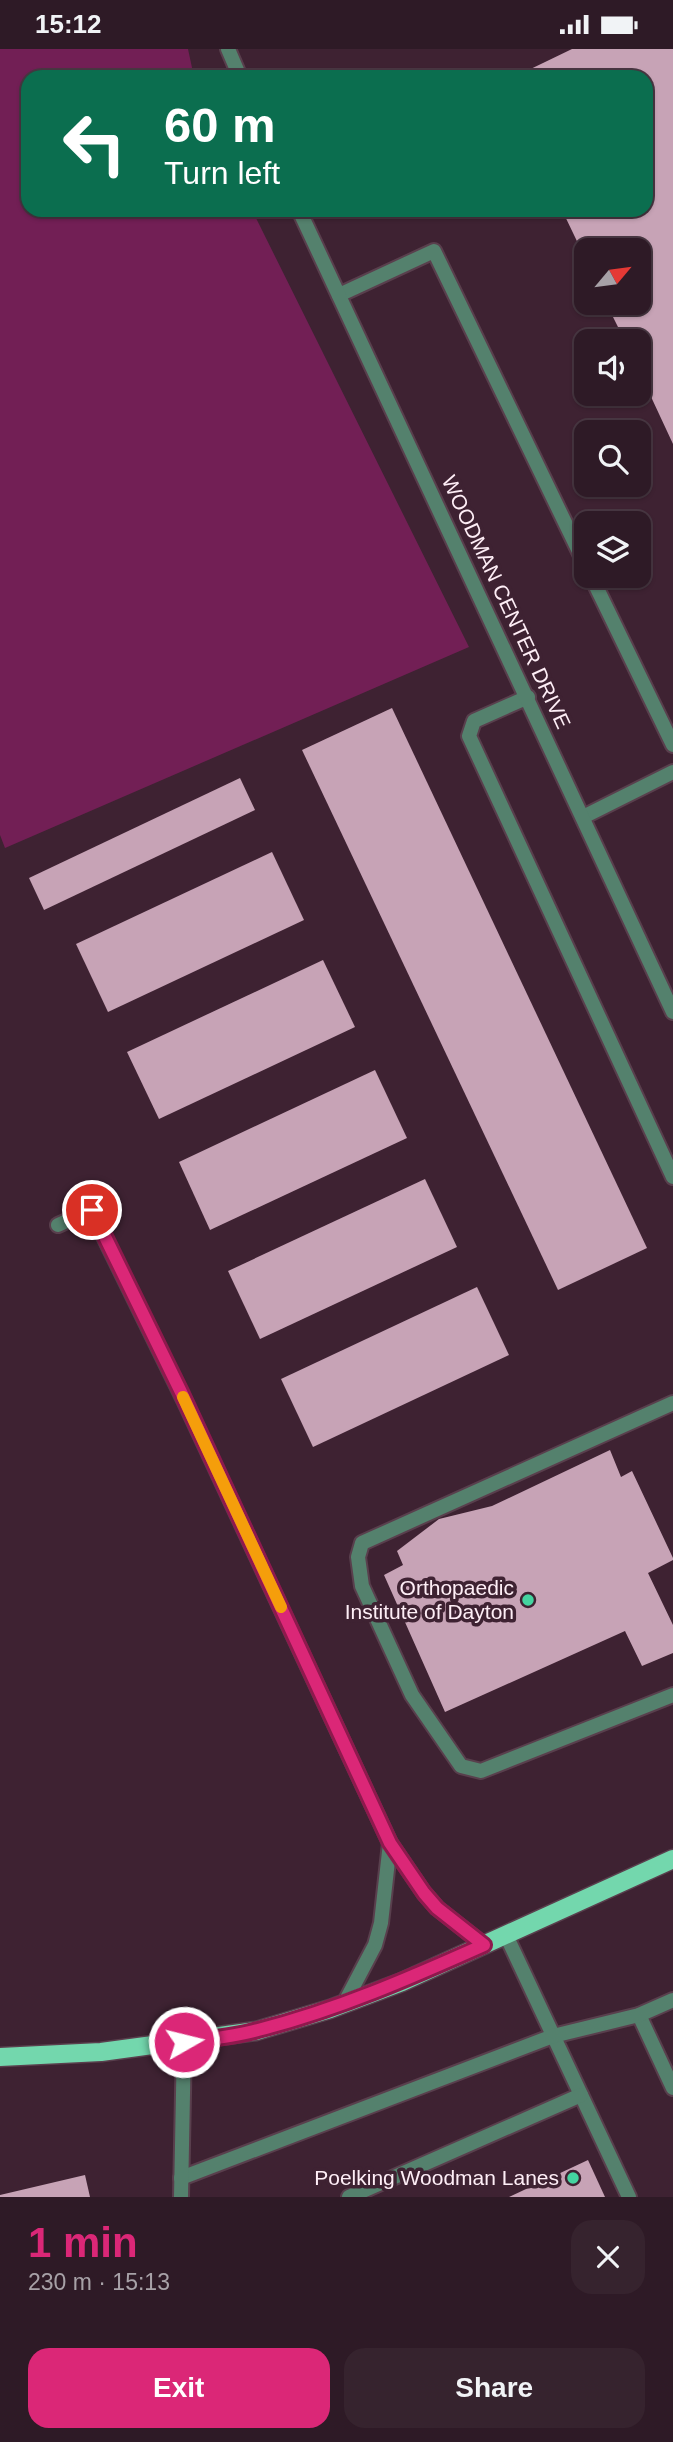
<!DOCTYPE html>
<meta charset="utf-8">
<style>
:root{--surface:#2e1a26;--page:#36232e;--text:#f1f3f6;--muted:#a7a1a7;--line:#493843;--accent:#db2777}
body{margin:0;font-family:Arial,sans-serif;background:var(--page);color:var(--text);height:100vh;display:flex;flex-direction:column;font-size:26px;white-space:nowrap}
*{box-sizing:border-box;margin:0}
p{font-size:23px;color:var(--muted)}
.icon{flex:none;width:38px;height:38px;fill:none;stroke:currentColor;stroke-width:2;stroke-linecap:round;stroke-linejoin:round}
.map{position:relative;height:2148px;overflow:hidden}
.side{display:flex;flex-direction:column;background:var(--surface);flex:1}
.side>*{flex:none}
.guide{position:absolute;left:21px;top:21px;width:632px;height:147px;border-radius:21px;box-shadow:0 2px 5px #0004,0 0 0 2px var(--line);background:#0b6e4f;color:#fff;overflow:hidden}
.needle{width:46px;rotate:61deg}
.controls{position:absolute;left:574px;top:189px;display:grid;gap:14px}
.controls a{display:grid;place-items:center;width:77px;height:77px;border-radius:14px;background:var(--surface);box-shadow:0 2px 5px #0004,0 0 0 2px var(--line);font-size:35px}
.pin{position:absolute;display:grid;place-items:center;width:60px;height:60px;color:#fff;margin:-30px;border:4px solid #fff;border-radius:50%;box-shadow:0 2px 7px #0007}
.me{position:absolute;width:77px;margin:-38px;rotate:82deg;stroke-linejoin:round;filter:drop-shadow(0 0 5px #0008)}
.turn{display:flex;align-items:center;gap:24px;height:147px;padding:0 28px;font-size:32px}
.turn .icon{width:91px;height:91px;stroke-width:2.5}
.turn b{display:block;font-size:49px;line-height:60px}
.round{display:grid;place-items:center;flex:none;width:74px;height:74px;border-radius:21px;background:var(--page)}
.summary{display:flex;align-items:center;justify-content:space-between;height:119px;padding:0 28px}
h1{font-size:42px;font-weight:700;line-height:52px;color:var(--accent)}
.button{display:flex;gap:14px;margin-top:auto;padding:14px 28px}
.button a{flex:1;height:80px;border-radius:21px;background:var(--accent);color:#fff;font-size:28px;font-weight:700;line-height:80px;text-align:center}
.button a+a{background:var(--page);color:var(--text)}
.status{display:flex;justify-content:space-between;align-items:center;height:49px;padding:0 35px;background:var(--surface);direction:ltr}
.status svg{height:19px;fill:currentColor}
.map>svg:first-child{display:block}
.green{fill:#721f55}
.building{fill:#c7a3b6}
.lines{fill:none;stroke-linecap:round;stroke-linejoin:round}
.service-casing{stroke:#593f4d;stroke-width:18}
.tertiary-casing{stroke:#593f4d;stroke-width:18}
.primary-casing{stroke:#593f4d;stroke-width:21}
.service{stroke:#54816d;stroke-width:14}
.tertiary{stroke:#54816d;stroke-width:14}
.primary{stroke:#73d7ad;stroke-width:18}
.route-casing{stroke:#8e194d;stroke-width:18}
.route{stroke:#db2777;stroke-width:12}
.slow{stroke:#f59e0b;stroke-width:12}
.poi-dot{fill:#44d4a0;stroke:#3e2232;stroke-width:2.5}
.labels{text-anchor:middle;stroke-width:7;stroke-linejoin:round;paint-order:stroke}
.street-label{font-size:21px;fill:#feeef6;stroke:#3e2232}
.poi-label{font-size:21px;fill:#feeef6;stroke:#3e2232;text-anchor:end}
</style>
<div class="status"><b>15:12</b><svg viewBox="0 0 49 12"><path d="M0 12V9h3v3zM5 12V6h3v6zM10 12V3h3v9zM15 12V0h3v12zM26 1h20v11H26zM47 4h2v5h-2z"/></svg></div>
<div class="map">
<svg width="673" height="2148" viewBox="0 0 673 2148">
<rect width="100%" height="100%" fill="#3e2232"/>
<polygon class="green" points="0,0 188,0 194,28 28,28 28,161 252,161 469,598 5,799 0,786"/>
<g class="building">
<polygon points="572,0 673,0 673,395 639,322 639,292 625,292 606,254 639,254 639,201 586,201 586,211 562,161 646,161 646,28 514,28"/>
<polygon points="392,659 647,1199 558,1241 302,701"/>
<polygon points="240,729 255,761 44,861 29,829"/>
<polygon points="272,803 304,871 108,963 76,895"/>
<polygon points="323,911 355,978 159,1070 127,1003"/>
<polygon points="375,1021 407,1089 210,1181 179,1113"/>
<polygon points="425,1130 457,1198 260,1290 228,1222"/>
<polygon points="477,1238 509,1306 313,1398 281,1330"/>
<polygon points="610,1401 621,1428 632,1422 673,1509 673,1511 648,1524 673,1576 673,1604 642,1617 625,1582 445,1663 384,1526 403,1516 397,1502 439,1470 492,1457"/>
<polygon points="588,2111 605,2148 509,2148"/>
<polygon points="85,2126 90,2148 0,2148 0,2146"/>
</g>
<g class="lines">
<g class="service-casing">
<g id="service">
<polyline points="339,246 434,202 586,517"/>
<polyline points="591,527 673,696"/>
<polyline points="528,648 474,672 469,687 673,1128"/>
<polyline points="583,768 673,723"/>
<polyline points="58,1176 91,1161 184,1351 390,1794 424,1844 437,1859 484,1896"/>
<polyline points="673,1354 362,1494 358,1508 362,1537 412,1646 461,1717 481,1722 673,1646"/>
<polyline points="506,1886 629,2148"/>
<polyline points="344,1955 375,1896 381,1874 390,1794"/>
<polyline points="639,1966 673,2039"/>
<polyline points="181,2129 553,1987 639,1966 673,1951"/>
<polyline points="181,2148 184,1993"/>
<polyline points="349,2148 581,2046"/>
</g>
</g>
<g class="tertiary-casing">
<g id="tertiary">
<polyline points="228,0 240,28"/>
<polyline points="299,161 673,963"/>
</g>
</g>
<g class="primary-casing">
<polyline id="primary" points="0,2008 101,2003 256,1982 330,1960 402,1933 673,1810"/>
</g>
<use href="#service" class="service"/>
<use href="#tertiary" class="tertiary"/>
<use href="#primary" class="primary"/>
</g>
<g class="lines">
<g class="route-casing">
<path id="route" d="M92,1161L181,1343L390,1794L424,1844L437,1859L484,1896C410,1929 337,1961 258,1981C234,1988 208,1990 184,1993"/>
</g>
<use href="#route" class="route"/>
<polyline class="slow" points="183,1348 281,1558"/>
</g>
<g class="poi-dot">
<circle cx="528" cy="1551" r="7"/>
<circle cx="573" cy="2129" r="7"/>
</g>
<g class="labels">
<g class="street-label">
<text transform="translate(506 553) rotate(65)" y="7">WOODMAN CENTER DRIVE</text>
</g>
<g class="poi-label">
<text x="514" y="1546">Orthopaedic<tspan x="514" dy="24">Institute of Dayton</tspan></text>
<text x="559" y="2136">Poelking Woodman Lanes</text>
</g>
</g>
</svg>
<div class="controls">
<a><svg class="needle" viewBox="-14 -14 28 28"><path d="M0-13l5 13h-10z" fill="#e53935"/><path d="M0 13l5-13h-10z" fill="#a7a1a7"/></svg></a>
<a><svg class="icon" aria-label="sound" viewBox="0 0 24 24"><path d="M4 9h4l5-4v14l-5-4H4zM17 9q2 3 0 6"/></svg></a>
<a><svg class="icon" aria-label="search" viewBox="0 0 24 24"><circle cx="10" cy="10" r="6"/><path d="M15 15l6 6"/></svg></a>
<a><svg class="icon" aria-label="layers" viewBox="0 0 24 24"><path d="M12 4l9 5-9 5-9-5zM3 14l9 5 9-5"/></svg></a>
</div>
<div class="pin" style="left:92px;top:1161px;background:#d93025"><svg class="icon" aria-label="arrive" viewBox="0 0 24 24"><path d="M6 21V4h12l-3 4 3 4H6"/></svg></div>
<svg class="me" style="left:184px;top:1993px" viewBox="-20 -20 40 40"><circle r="17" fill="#db2777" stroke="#fff" stroke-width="3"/><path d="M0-11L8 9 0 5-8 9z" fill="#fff"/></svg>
<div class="guide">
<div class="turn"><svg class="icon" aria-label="left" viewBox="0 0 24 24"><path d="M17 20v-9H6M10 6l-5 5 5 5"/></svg><div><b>60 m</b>Turn left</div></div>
</div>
</div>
<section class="side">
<div class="summary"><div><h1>1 min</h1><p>230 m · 15:13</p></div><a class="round"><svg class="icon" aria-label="close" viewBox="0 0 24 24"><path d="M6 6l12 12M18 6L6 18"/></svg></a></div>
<div class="button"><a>Exit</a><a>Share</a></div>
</section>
